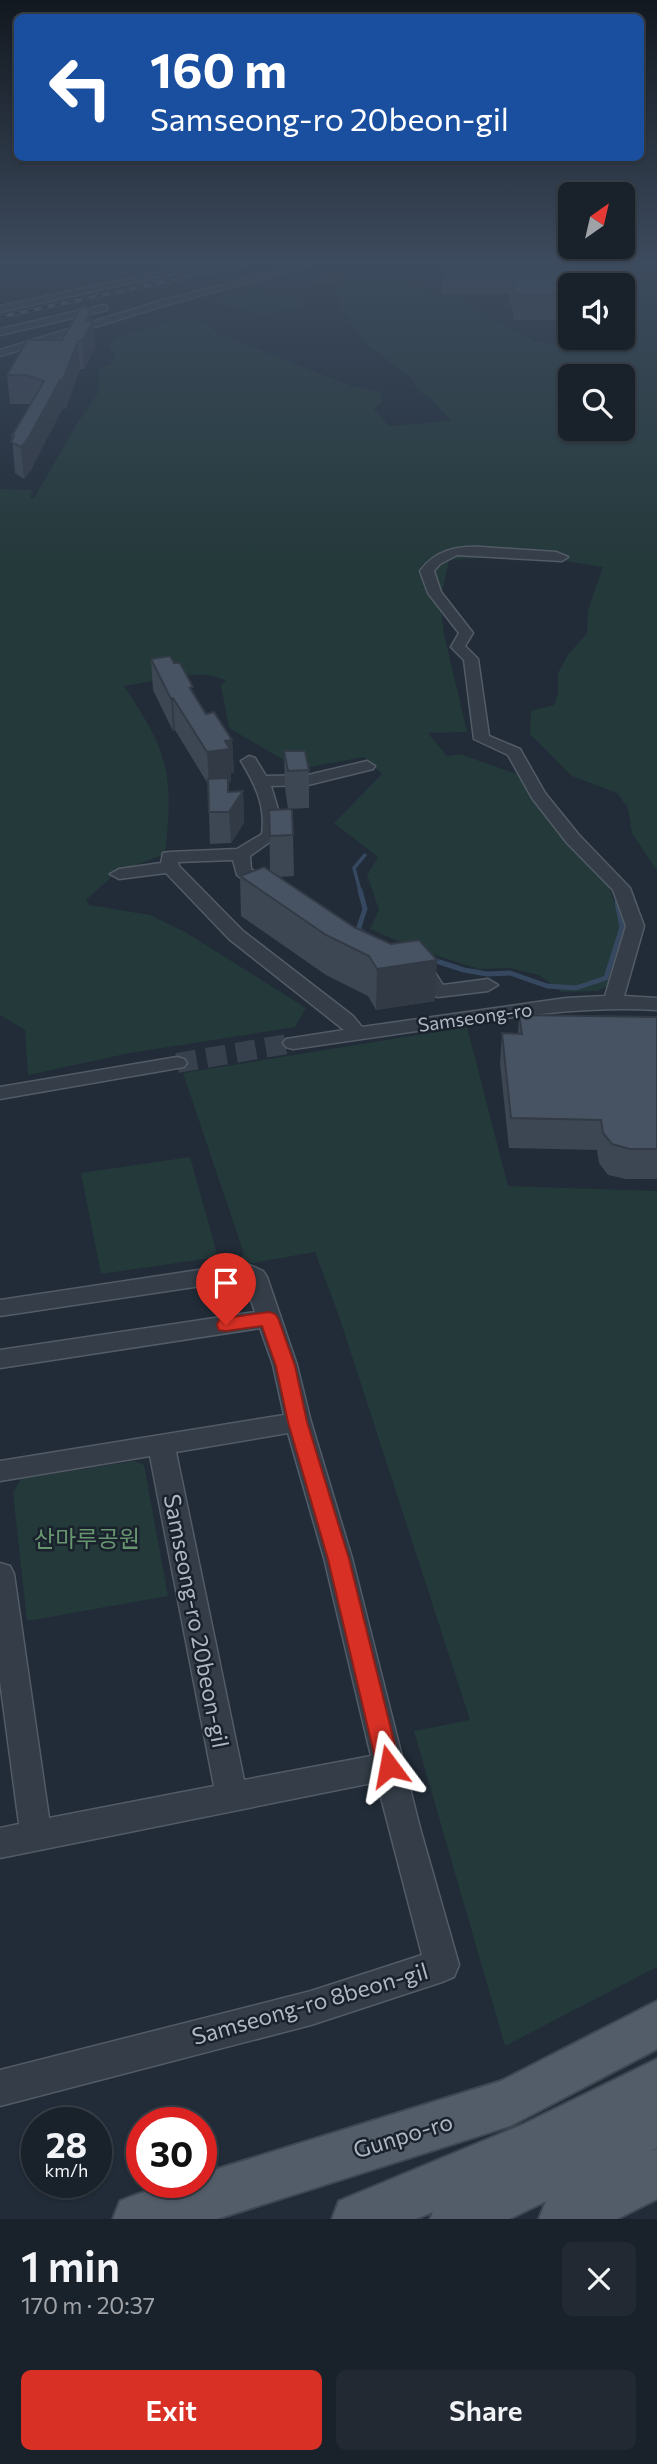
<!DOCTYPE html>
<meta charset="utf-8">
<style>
:root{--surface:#19212a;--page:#222932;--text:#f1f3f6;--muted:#9fa3a8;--line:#373e47;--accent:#d93025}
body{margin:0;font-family:Commissioner,"Noto Sans KR",sans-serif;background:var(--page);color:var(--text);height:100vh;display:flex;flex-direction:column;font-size:26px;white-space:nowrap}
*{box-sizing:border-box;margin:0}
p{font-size:23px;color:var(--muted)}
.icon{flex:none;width:38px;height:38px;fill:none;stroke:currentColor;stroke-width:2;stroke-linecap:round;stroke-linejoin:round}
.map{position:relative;height:2219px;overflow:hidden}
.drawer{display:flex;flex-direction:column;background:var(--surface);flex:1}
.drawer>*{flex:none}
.guide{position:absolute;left:14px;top:14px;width:630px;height:147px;border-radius:10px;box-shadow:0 2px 5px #0004,0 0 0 2px var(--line);background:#1a4fa0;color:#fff;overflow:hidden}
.needle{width:46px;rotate:34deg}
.fabs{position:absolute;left:558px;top:182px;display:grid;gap:14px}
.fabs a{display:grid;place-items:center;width:77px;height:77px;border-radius:10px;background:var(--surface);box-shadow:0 2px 5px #0004,0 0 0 2px var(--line);font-size:35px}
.speed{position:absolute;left:21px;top:2107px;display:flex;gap:14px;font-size:35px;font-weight:700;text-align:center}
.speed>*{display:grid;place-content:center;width:91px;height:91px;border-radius:50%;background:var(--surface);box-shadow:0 2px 5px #0004,0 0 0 2px var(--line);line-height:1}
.speed small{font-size:18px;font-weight:400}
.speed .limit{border:10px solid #d22;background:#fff;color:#111}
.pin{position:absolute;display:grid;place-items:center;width:60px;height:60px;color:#fff;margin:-72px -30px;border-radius:50% 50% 50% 0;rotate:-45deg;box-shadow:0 0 7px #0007}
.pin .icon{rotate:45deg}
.me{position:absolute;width:77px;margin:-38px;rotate:347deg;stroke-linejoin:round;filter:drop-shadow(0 0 5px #0008)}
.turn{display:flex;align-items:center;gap:24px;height:147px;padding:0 21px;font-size:32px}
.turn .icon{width:91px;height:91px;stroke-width:2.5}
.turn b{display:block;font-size:49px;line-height:60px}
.round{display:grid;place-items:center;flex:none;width:74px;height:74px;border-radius:10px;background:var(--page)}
.headline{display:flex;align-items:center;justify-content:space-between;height:119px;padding:0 21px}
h1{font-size:42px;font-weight:600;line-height:52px}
.primary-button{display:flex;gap:14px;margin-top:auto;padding:14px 21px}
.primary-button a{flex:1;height:80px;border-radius:10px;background:var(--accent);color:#fff;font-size:28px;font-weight:600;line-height:80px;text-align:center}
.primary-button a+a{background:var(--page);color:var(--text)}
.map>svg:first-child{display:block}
.green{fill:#24393a;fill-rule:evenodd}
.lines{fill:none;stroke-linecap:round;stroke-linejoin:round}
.stream-far1{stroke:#35485f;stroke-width:3.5}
.stream{stroke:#35485f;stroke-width:5}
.minor-tunnel{stroke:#36414d;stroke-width:20;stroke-dasharray:20 10;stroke-linecap:butt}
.minor-casing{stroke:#525b66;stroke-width:3}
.major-casing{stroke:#3e4752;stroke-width:4}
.minor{fill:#353e48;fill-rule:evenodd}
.major{fill:#535d69;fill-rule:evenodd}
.rail-casing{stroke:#576270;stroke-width:3.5}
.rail{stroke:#1a232d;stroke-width:2.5;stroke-dasharray:7;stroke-linecap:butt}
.wall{fill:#3d4754}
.shaded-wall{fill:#323a45}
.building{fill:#475362;stroke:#323a45;stroke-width:2}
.route{fill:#d93025;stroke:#8d1f18;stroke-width:2}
.labels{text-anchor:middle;stroke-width:5;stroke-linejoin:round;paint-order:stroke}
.street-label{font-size:19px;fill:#afb8c5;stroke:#1a232d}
.near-park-label{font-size:23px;fill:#679570;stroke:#1a232d}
.near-street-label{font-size:23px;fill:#afb8c5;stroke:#1a232d}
</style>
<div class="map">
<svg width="657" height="2219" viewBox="0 0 657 2219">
<rect width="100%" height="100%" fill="#212c38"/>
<g class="green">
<path d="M552,260H657V871L632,833L628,808L617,793L572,776L530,734L531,711L554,705L558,694V673L568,655L587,633L588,610L603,567L529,555L449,560L440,604L444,634L467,732L428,733L447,756L460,754L522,776L570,848L606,879L627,936L615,982L598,991L562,992L539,975L509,968L479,969L419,950L370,929L379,910L367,875L378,857L334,823L382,774L364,757L299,769L229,728L221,685L226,681C202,666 152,682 124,686C169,753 174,774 165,854L117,872L86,900L89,905L150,915L185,932L306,1008L295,1027L130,1053L28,1075L25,1030L0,1015V489L33,490L30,498H34L78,422L99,392L98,370L112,364L115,354L108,348L114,338L183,318C198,318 206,323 217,333L351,386L379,391L383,400L374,409L389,426L451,421L431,399L416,389L413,379L367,345L342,310L336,287L307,279L335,272L347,276L393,275L414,280L422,289L459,298L468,306L534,341L604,350L632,347L623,335V285H587ZM570,376H623V429H570Z"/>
<polygon points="259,289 312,303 263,316 211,300"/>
<polygon points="467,1027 508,1186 657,1191 657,1967 505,2046 414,1731 470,1720 339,1316 315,1252 230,1267 244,1254 183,1073"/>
<polygon points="190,1157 218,1257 101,1274 81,1173"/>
<polygon points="134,1461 144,1465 168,1596 27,1621 13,1493 21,1479"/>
</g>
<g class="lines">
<polyline class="stream-far1" points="360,891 354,868 365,855"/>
<g class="stream">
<polyline points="360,890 365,909 358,930 363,932"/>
<polyline points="430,959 464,970 487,974 510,973 547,986 576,988 606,978 622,927 617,902"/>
</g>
<polyline class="minor-tunnel" points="177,1063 293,1043"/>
<g class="minor-casing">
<g id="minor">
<polygon points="220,260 234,260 0,312 0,306"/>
<polygon points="319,260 331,260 166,305 0,356 0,350 160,301"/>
<polygon points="104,305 107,306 107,310 0,335 0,329"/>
<path d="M481,547L556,552L568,557L562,561L457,555L440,564L434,571L441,592L473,633L465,646L478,659L489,736L520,749L545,793L579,835L630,888L644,926L624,996L657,998V1010C594,1006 534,1014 472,1023C412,1032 353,1040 293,1049L286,1047L283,1043L286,1039L344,1030L229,939L166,873L119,879L110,874L119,869L161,863L163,853L169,852L237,849L262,834C266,806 255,784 241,761L249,756L255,758L266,776L308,775L367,761L375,766L373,769L308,785L271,786L280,816L278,836L250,856L251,869L276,886L279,890L276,894H264L237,875L233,860L178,862L179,866L243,931L353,1016L362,1027L566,998L605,996L626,926L613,890L567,843L532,798L508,755L474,739L464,660L451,647L459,633L428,593L420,571C436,550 456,546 481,547Z"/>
<polygon points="416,964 432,968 443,985 488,979 498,985 488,991 438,997 431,995 418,976 409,974 407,970"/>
<polygon points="177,1057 184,1059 187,1063 184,1067 0,1099 0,1087"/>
<path d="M245,1263L263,1271L267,1277L297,1365L311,1422L352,1558L420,1828L459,1965L454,1977L442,1982L311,2025L0,2106V2070L311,1991L422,1955L377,1782L0,1858V1828L19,1824L0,1681V1563L10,1566L14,1574L49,1818L214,1786L150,1456L0,1481V1461L284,1415L273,1365L260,1328L0,1368V1350L255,1312L245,1282L241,1280L0,1316V1300ZM288,1433L324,1558L371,1756L244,1780L176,1452Z"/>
</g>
</g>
<g class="major-casing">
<g id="major">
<path d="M657,2001V2049L510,2126L217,2219H113L120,2201C147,2190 172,2182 201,2182V2174L501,2081Z"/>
<polygon points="657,2059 657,2148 651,2151 657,2149 657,2199 617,2219 539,2219 546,2201 561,2194 509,2219 430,2219 433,2212 416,2219 332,2219 339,2201 524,2124"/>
</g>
</g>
<use href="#minor" class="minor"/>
<use href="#major" class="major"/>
<g class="rail-casing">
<polyline id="rail" points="0,317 266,260"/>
</g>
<use href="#rail" class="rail"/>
</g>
<g class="wall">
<polygon points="443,260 486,264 570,285 570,323 560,320 514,320 509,294 441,294"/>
<polygon points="91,321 95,348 84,369 80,369 66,408 62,409 32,468 24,479 15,473 12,436 30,404 10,404 7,375"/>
<polygon points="151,659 174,663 206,714 232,740 234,773 231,773 231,782 228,782 228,792 243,791 244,823 231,843 210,844 208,784 175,730 173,731 153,690"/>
<polygon points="284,751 309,770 309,808 288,809 285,788"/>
<polygon points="269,810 293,835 294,876 279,877 435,1001 376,1010 368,996 326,975 241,916 240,876 270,871"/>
<polygon points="519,1015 657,1017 657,1179 626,1179 608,1175 599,1163 597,1150 509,1148 500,1063 502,1033 518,1034"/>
</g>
<g class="shaded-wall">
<polygon points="91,308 92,324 93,321 95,348 84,369 82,341 86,321"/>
<polygon points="78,341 80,369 66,408 62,409 32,468 24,479 21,447"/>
<polygon points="173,698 175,730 173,731 171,699"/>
<polygon points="232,740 234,773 231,773 231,782 209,785 207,752 225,741"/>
<polygon points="243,791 244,823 231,843 229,812"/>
<polygon points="437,960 435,1001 376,1010 377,969"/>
</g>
<g class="building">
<polygon points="443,260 467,260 486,264 486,260 573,260 577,272 588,275 593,285 570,285 570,297 562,295 516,295 510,270 442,270"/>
<polygon points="82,306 91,308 86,321 93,321 82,341 78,341 63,379 60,380 29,437 21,447 11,442 14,436 12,436 44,381 26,375 7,375 27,340 62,340"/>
<polygon points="170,656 174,663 180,663 193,687 190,688 206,714 214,712 232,740 225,741 230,749 207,752 173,698 171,699 151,659"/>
<polygon points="284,751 305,751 309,770 288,771"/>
<polygon points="228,778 228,792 243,791 229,812 209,812 208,779"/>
<polygon points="292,809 293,835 270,836 269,810"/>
<polygon points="264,867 354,927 391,944 419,940 437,960 377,969 369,956 326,935 240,876"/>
<polygon points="519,1015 657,1017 657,1149 630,1149 612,1144 603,1133 601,1120 511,1118 502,1033 522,1034"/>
</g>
<linearGradient id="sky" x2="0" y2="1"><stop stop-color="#12181f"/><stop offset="0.46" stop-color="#3d4b5e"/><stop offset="1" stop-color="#3d4b5e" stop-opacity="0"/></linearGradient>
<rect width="657" height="570" fill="url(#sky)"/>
<polygon class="route" points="269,1312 275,1314 278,1318 295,1366 307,1422 349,1559 400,1766 397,1773 389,1776 381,1773 377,1766 328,1559 288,1422 276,1366 262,1326 226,1331 219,1330 217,1325 219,1320 226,1318"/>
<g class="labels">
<g class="street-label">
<text transform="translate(475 1017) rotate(-8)" y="7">Samseong-ro</text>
</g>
<g class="near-park-label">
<text x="87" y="1547">산마루공원</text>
</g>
<g class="near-street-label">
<text transform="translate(196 1621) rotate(79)" y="8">Samseong-ro 20beon-gil</text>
<text transform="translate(310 2004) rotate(-16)" y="8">Samseong-ro 8beon-gil</text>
<text transform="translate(403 2136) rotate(-17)" y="8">Gunpo-ro</text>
</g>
</g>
</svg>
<div class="fabs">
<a><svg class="needle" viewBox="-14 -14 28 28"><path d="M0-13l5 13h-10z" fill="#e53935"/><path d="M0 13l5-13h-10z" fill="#9fa3a8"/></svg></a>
<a><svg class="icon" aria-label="sound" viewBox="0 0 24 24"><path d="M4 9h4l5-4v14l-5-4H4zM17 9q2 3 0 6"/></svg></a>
<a><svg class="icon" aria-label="search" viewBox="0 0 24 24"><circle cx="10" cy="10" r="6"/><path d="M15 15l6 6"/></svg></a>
</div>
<div class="speed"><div>28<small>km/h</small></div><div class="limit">30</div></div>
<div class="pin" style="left:226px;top:1325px;background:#d93025"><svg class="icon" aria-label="arrive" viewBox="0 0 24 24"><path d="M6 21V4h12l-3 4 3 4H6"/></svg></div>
<svg class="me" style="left:389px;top:1766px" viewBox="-20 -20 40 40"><path d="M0-17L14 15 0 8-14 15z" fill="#d93025" stroke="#fff" stroke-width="4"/></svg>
<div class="guide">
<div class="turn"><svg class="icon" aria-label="left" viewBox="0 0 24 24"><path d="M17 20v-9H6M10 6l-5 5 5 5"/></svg><div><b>160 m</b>Samseong-ro 20beon-gil</div></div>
</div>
</div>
<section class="drawer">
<div class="headline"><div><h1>1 min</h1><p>170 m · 20:37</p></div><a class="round"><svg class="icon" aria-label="close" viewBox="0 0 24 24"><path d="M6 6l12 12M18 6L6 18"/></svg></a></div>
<div class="primary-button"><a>Exit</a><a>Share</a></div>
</section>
